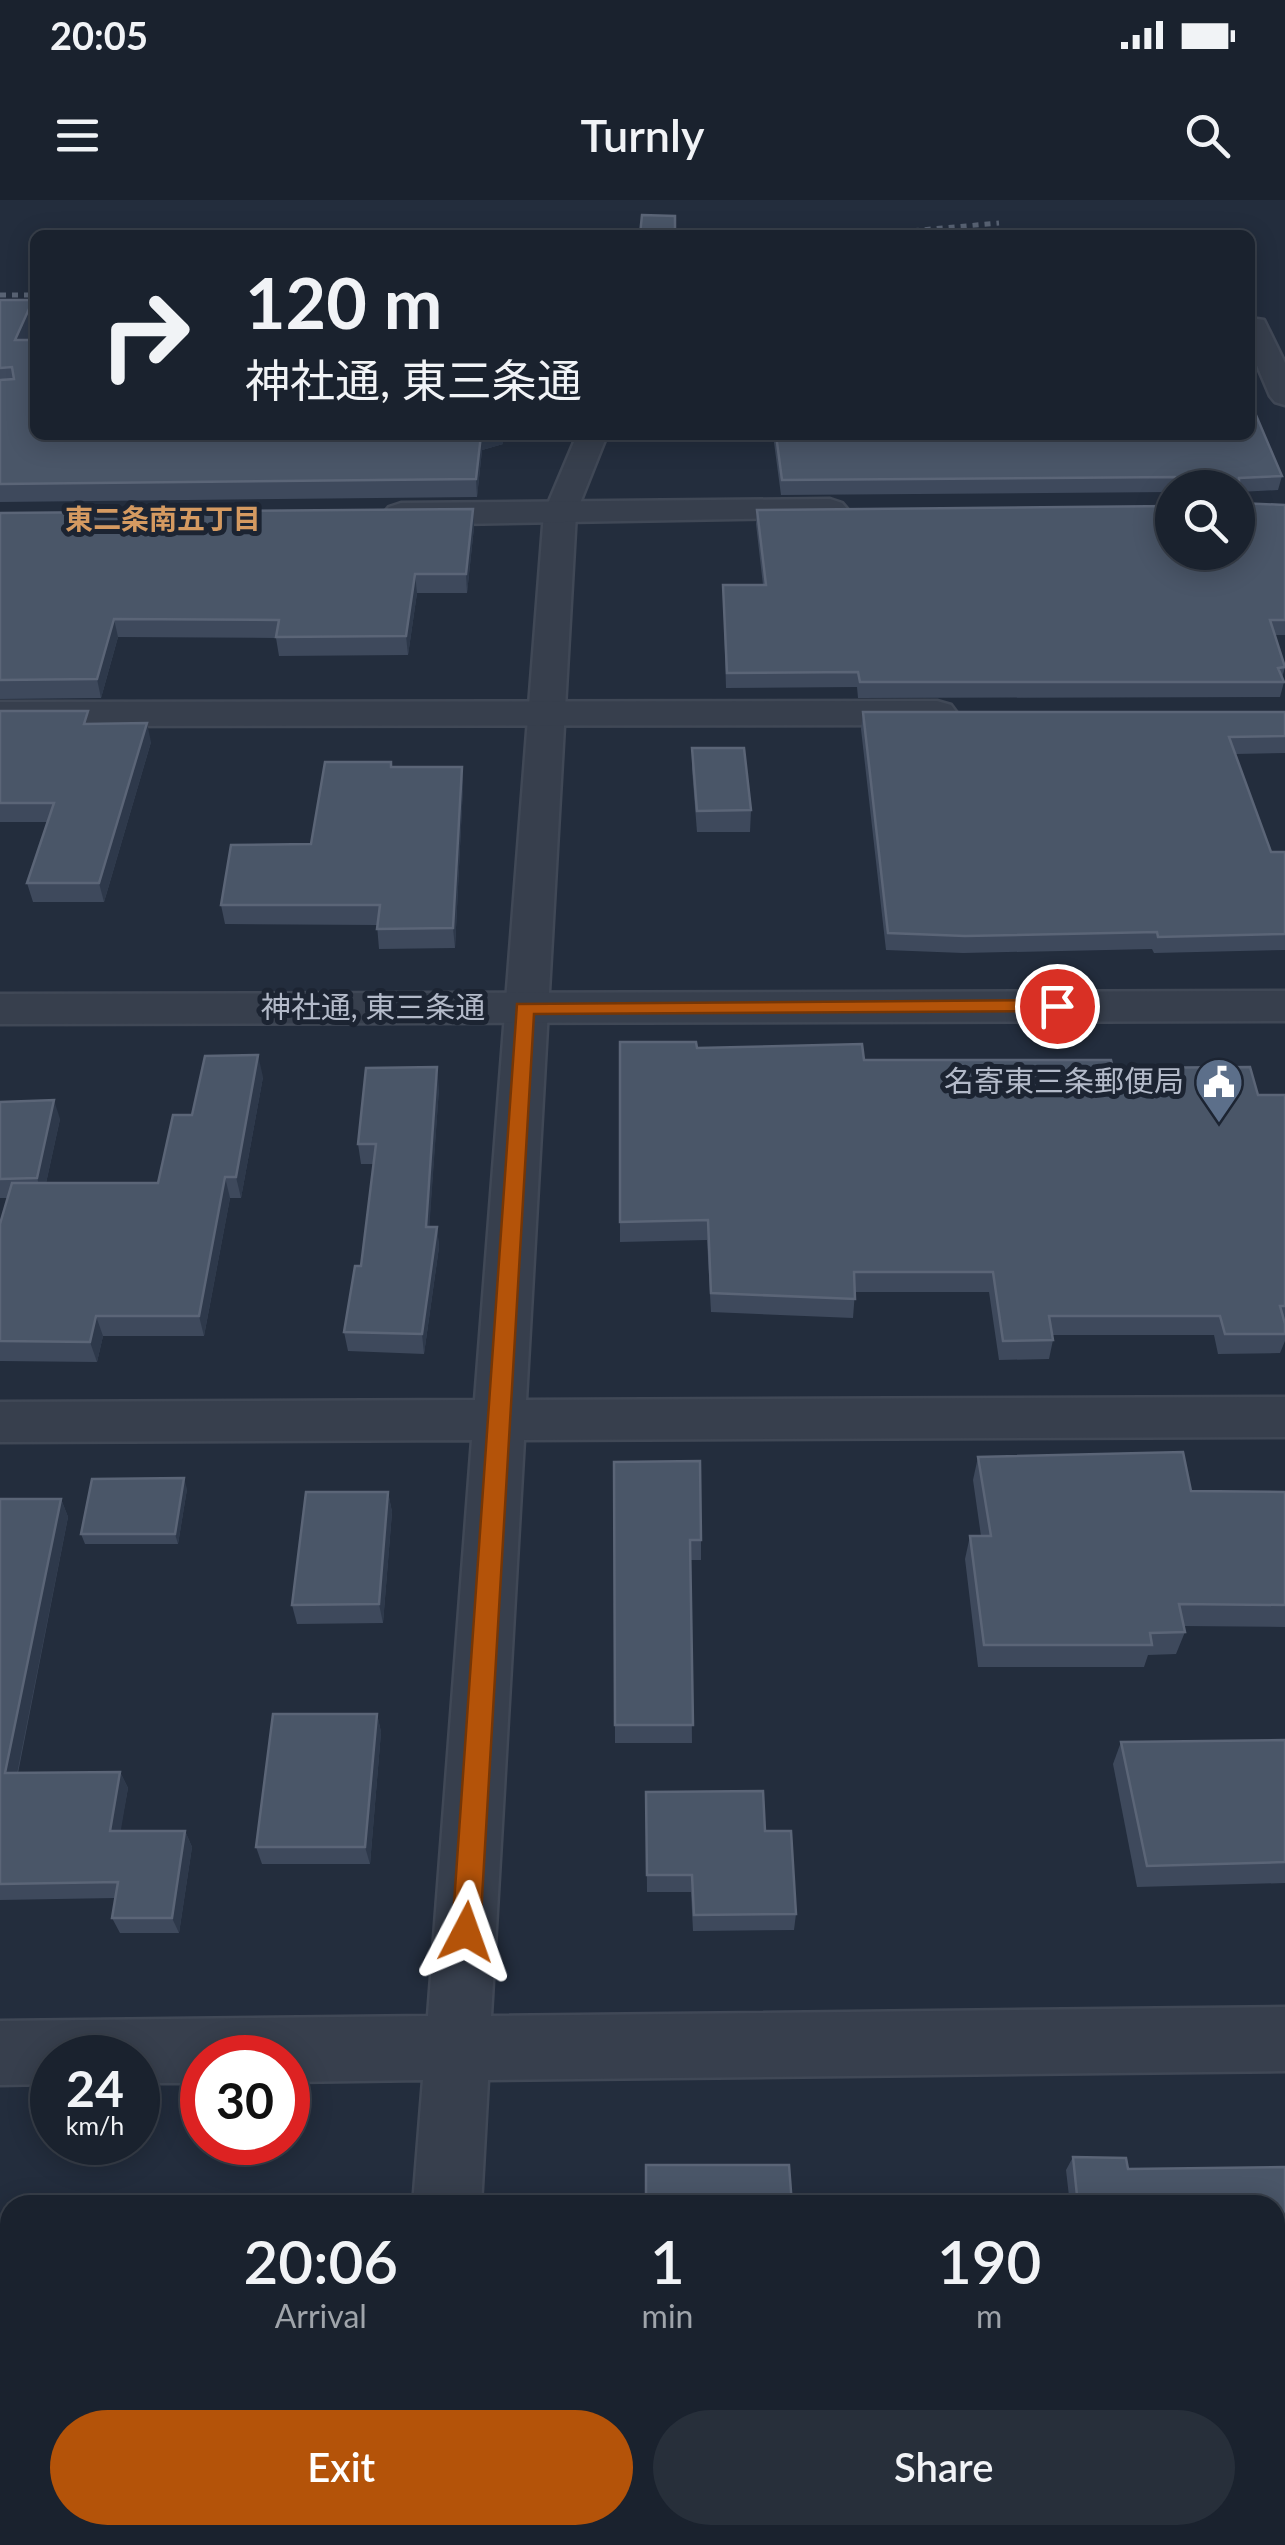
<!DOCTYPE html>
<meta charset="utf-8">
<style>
:root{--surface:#1a222e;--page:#272f3a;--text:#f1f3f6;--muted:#9fa4aa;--line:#383f4a;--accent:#b45309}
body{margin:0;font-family:Lato,"Noto Sans JP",sans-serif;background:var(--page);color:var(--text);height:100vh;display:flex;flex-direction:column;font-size:38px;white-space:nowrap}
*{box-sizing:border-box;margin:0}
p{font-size:32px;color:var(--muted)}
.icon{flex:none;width:55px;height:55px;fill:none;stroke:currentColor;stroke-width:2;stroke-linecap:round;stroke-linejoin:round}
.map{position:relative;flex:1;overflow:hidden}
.drawer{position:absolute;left:0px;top:1995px;width:1285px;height:350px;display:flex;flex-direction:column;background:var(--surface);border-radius:30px 30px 0 0;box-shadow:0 5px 25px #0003,0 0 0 2px var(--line)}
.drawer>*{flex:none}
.guide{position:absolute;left:30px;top:30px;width:1225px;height:210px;border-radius:15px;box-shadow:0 5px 25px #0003,0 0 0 2px var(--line);background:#1a222e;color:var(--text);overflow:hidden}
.controls{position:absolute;left:1155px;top:270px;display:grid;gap:20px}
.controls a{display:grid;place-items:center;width:100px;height:100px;border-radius:50%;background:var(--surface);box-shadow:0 5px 25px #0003,0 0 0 2px var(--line);font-size:50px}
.speed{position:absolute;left:30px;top:1835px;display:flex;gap:20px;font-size:50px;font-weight:700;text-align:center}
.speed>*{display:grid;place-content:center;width:130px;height:130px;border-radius:50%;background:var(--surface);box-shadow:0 5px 25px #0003,0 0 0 2px var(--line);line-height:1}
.speed small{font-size:25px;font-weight:400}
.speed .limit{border:15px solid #d22;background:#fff;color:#111}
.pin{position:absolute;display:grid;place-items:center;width:85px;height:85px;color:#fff;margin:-42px;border:5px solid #fff;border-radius:50%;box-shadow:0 2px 10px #0007}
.me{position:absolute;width:110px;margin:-55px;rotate:4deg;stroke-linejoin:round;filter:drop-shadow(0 0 8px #0008)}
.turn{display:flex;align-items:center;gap:35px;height:210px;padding:0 50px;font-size:45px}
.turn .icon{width:130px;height:130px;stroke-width:2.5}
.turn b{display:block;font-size:70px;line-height:85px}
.eta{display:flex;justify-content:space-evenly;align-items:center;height:170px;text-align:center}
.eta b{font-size:60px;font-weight:600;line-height:70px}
.cta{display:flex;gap:20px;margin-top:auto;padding:20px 50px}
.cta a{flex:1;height:115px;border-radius:60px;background:var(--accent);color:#fff;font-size:40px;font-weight:600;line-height:115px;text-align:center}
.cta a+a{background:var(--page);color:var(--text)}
.status{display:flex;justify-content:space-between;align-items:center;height:70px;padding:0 50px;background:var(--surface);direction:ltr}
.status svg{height:28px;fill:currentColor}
header{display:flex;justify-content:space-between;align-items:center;height:130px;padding:0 50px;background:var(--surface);font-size:45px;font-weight:600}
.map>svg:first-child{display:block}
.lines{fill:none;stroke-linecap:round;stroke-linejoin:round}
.minor-casing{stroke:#404856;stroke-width:5}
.tertiary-casing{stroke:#404856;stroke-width:5}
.minor{fill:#373f4d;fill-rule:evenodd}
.tertiary{fill:#373f4d;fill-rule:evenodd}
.rail{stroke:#596374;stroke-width:5;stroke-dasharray:6 6;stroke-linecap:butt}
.wall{fill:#3e495c}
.shaded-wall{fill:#2e394b}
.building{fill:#4a5668;stroke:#5b6577;stroke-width:2.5}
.route{fill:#b45309;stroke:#753606;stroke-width:2.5}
.labels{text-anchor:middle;stroke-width:10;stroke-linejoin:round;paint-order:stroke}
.far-neighbourhood-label{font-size:28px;font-weight:bold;fill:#d59a61;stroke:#1c2432}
.street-label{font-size:30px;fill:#b3bac9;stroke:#1c2432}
.poi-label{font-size:30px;fill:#b3bac9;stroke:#1c2432;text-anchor:end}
</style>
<div class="status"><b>20:05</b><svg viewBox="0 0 49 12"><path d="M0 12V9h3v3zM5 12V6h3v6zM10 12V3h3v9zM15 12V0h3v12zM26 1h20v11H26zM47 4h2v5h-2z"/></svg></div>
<header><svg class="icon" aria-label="menu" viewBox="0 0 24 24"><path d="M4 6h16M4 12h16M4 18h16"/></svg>Turnly<svg class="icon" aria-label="search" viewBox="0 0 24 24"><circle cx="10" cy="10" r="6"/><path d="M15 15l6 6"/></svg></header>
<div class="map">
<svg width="1285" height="2345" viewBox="0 0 1285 2345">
<rect width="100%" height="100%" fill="#232d3d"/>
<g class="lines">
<g class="minor-casing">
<g id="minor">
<polygon points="1250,118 1264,120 1285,163 1285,205 1275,202 1270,196 1250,149"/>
<polygon points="577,235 607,235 576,313 526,1200 1285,1197 1285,1237 524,1240 491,1816 1285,1807 1285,1871 488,1880 481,2005 413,2005 423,1880 288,1882 288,1858 202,1858 202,1883 138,1883 138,1858 52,1858 52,1884 0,1885 0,1821 428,1816 472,1240 0,1242 0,1202 475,1200 544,313"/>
<polygon points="386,2335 460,2335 459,2345 385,2345"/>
</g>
</g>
<g class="tertiary-casing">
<g id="tertiary">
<polygon points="830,299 842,303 848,310 842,317 401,325 389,321 383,314 389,307 401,303"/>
<polygon points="937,501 951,505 957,513 951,521 937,525 0,526 0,502"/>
<polygon points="1285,791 1285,821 0,824 0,794"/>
</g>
</g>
<use href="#minor" class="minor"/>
<use href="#tertiary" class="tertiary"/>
<g class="rail">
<polyline points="865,35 999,23"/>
<polyline points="0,95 35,95"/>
</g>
</g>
<g class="wall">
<polygon points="0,100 33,100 35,122 27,140 35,235 503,235 503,244 482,250 477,297 0,302"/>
<polygon points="773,235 1250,235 1282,276 1278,290 1239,292 1239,303 1285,305 1285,435 1274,435 1285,467 1282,478 1284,482 1280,497 858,498 857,487 726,488 723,385 763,385 756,324 757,310 1172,306 1238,288 1172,288 1172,292 781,295"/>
<polygon points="473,309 474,327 467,393 417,393 408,455 279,456 276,438 118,437 101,498 0,499 0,313"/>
<polygon points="0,511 91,524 151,542 104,702 33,702 27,683 47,622 0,622"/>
<polygon points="863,512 1285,512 1285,553 1235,554 1271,652 1285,652 1285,750 1154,753 1152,749 963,753 886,750 861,529"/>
<polygon points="692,548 751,610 750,632 697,632 692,569"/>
<polygon points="392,567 462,567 463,586 455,748 379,749 377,725 225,724 221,705 311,644"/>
<polygon points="620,842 864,860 1113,868 1258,895 1285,895 1285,1141 1280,1153 1218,1154 1214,1135 1052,1135 1053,1140 1049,1159 999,1160 989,1092 855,1092 853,1118 711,1112 707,1040 620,1042"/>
<polygon points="263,877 241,998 230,998 204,1136 103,1136 97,1162 0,1161 0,1024 8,998 0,998 0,902 60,919 46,983 158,983 192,915"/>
<polygon points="439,888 429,1027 437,1027 439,1047 424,1154 348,1151 344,1132 361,1066 373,964 361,964 358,944"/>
<polygon points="978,1257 1191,1291 1285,1292 1285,1427 1183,1426 1185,1432 1176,1454 1148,1455 1144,1467 978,1467 965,1359 970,1336 981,1336 973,1280"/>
<polygon points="614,1262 701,1340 701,1360 690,1360 692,1543 615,1543"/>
<polygon points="187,1289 178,1344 85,1344 81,1334"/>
<polygon points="388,1292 392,1312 383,1423 297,1424 292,1405"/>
<polygon points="0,1299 61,1299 68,1317 18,1573 120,1572 128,1588 120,1631 185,1631 192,1647 179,1733 120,1733 112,1718 115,1698 0,1700"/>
<polygon points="377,1514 381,1532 370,1664 262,1664 256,1647"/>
<polygon points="1285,1540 1285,1683 1137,1687 1113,1564 1121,1542"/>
<polygon points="646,1592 765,1631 796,1714 794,1730 693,1731 691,1692 647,1692"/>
<polygon points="1073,1957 1128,1969 1285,1967 1285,2121 1275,2121 1275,2005 1070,2005 1066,1970"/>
</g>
<g class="shaded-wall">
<polygon points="33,100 35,122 19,158 15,140"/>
<polygon points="481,235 503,235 503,244 482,250 477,297 476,279"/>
<polygon points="473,309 474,327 467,393 466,374"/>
<polygon points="415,374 417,393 408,455 406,436"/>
<polygon points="114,419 118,437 101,498 97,479"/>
<polygon points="147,523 151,542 104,702 99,683"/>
<polygon points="462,567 463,586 455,748 453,728"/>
<polygon points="258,855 263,877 241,998 236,977"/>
<polygon points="437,867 439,888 428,1047 426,1027"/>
<polygon points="54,900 60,919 43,997 37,978"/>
<polygon points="225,977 230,998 204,1136 199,1116"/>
<polygon points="437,1027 439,1047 424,1154 422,1134"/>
<polygon points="96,1116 103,1136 97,1162 90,1142"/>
<polygon points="184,1278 187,1289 178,1344 175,1334"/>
<polygon points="388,1292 392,1312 383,1423 379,1404"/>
<polygon points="61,1299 68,1317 14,1589 5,1573"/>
<polygon points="377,1514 381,1532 370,1664 365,1647"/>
<polygon points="120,1572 128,1588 118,1647 110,1631"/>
<polygon points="185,1631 192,1647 179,1733 172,1718"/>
</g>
<g class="building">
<polygon points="642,15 675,16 675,35 640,35"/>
<polygon points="0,100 33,100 15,140 35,140 35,235 481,235 476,279 0,284 0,180 14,179 12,167 0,168"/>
<polygon points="1250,201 1282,276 1239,278 1239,303 1285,305 1285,420 1270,420 1285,467 1278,468 1284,482 860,482 858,472 727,473 723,385 766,385 757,310 1172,306 1172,352 1238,352 1238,288 1179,288 1179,280 1175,277 782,280 776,235 1250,235"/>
<polygon points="473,309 466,374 415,374 406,436 276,437 279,420 114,419 97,479 0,480 0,313"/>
<polygon points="0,511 88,511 84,524 147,523 99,683 27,683 54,603 0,603"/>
<polygon points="863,512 1285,512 1285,536 1229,537 1271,652 1285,652 1285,734 1158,737 1157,732 965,736 888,733"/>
<polygon points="692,548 744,548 751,610 697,611"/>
<polygon points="325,562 391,562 391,567 462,567 453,728 377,729 380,705 221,705 231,645 311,644"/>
<polygon points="620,842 696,842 697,848 862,844 864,860 1111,860 1113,868 1250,867 1258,895 1285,895 1285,1106 1280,1106 1285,1124 1285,1134 1225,1134 1220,1116 1049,1116 1053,1140 1003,1141 993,1072 854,1072 855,1099 711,1093 708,1020 620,1022"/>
<polygon points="258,855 236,977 225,977 199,1116 96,1116 90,1142 0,1141 0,1024 12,983 158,983 173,915 192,915 205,856"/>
<polygon points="437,867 426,1027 437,1027 422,1134 344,1132 355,1066 361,1066 376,944 358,944 366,868"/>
<polygon points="54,900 37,978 0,979 0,902"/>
<polygon points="1183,1252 1191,1291 1285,1292 1285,1405 1179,1404 1185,1432 1150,1433 1152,1445 984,1445 970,1336 991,1336 978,1257"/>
<polygon points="700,1261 701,1340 690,1340 693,1525 615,1525 614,1262"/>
<polygon points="184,1278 175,1334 81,1334 92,1279"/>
<polygon points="306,1292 388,1292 379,1404 292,1405"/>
<polygon points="0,1299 61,1299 5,1573 120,1572 110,1631 185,1631 172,1718 112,1718 118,1682 0,1684"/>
<polygon points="273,1514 377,1514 365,1647 256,1647"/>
<polygon points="1285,1540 1285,1662 1147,1666 1121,1542"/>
<polygon points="763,1591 765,1631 791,1631 796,1714 694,1715 692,1675 647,1675 646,1592"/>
<polygon points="1073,1957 1126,1958 1128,1969 1285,1967 1285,2110 1275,2111 1275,2005 1078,2005"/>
<polygon points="646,1965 789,1965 792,2005 646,2005"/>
<polygon points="977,2338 978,2345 911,2345 911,2341"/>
</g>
<polygon class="route" points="1057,800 1066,806 1064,811 534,814 480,1732 476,1742 466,1745 456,1742 452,1732 517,804"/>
<defs>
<g id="civic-pin" transform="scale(2.5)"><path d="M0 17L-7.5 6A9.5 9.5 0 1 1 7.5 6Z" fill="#5c6f8a" stroke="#1c2432"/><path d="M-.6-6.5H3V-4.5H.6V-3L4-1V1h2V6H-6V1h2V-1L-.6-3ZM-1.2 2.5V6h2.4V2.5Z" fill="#fff"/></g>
</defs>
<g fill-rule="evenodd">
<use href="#civic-pin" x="1219" y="882"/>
</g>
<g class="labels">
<g class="far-neighbourhood-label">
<text x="163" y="329">東二条南五丁目</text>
</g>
<g class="street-label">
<text x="373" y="818">神社通, 東三条通</text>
</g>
<g class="poi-label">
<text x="1184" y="892">名寄東三条郵便局</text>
</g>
</g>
</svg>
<div class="controls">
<a><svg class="icon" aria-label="search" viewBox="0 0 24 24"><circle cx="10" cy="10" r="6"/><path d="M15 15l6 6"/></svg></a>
</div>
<div class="speed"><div>24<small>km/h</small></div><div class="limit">30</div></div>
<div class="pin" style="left:1057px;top:806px;background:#d93025"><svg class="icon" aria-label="arrive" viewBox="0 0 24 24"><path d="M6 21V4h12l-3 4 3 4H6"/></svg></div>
<svg class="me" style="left:466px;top:1732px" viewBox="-20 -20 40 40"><path d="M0-17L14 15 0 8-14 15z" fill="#b45309" stroke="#fff" stroke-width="4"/></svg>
<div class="guide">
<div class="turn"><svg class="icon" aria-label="right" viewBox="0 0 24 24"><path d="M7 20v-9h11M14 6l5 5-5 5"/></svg><div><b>120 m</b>神社通, 東三条通</div></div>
</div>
<section class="drawer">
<div class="eta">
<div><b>20:06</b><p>Arrival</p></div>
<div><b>1</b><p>min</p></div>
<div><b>190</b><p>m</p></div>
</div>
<div class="cta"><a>Exit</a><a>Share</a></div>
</section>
</div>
